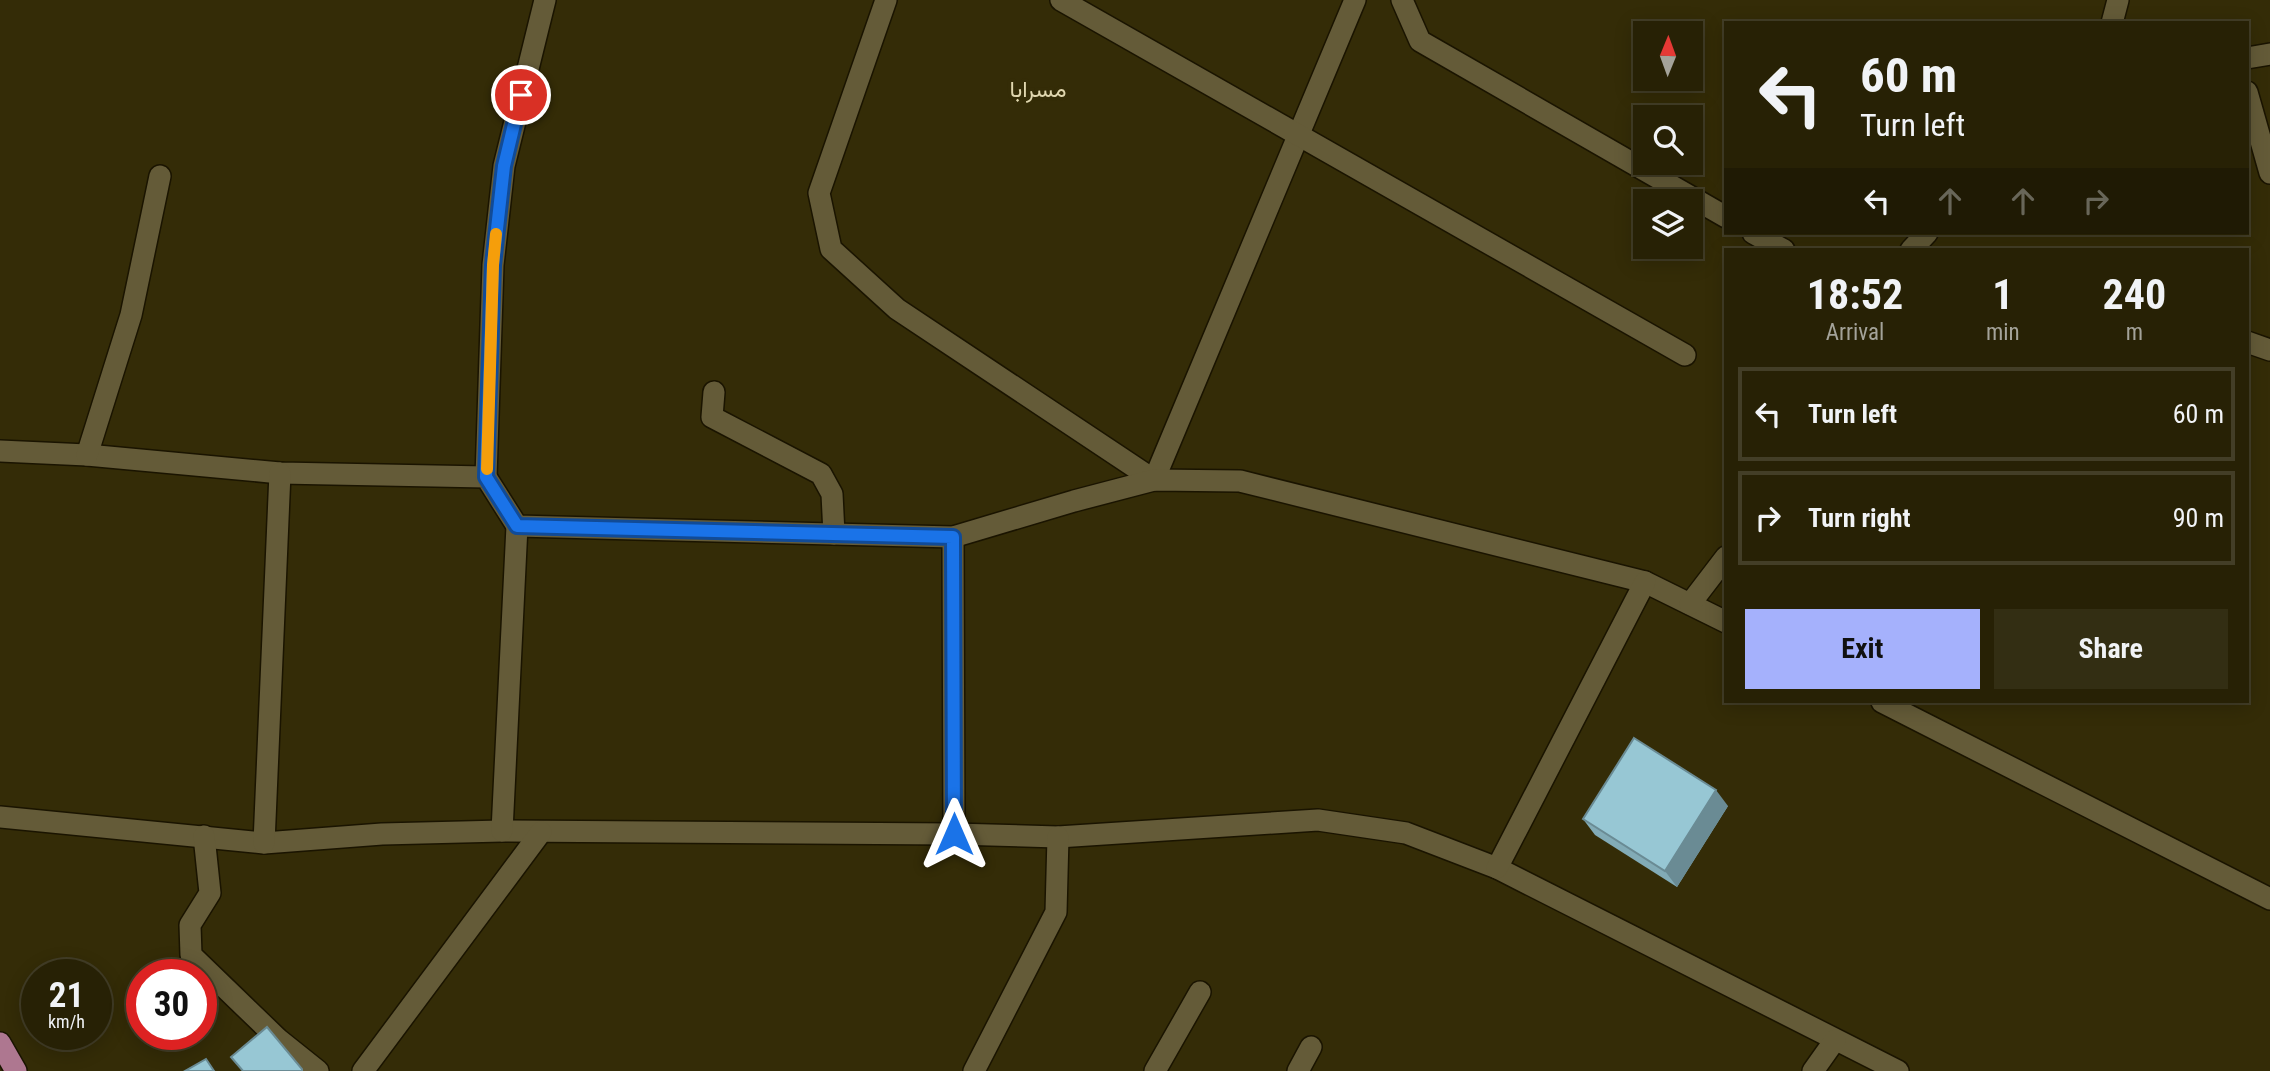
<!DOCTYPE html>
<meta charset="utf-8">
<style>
:root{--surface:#272105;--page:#332e13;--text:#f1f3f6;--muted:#a4a39a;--line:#433e27;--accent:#a5b1fc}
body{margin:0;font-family:"Roboto Condensed",Vazirmatn,sans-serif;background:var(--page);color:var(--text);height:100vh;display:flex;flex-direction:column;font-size:26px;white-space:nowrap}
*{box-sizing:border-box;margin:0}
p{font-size:23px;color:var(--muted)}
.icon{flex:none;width:38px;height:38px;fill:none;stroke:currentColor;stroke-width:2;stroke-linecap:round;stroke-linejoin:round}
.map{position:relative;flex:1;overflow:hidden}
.drawer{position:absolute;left:1724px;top:248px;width:525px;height:455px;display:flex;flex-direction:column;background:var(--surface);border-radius:0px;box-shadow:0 4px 18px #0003,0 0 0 2px var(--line)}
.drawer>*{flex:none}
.top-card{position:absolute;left:1724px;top:21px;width:525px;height:214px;border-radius:0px;box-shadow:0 4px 18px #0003,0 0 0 2px var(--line);background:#272105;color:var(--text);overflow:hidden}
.needle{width:46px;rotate:1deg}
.fabs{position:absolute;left:1633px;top:21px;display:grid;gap:14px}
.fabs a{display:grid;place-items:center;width:70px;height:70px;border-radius:0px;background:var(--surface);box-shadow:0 4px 18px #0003,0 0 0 2px var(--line);font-size:35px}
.speed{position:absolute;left:21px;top:959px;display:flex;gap:14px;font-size:35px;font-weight:700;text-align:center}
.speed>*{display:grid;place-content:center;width:91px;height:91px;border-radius:50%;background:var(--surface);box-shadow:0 4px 18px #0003,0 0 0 2px var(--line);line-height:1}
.speed small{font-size:18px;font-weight:400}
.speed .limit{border:10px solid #d22;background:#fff;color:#111}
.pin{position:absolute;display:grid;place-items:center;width:60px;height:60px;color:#fff;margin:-30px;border:4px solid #fff;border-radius:50%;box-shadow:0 2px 7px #0007}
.me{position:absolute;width:77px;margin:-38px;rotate:0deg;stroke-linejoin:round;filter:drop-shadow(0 0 5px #0008)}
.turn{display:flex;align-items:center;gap:24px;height:147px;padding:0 21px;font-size:32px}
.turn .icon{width:91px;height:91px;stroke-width:2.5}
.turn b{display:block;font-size:49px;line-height:60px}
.lanes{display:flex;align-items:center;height:66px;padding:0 21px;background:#0003;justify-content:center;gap:35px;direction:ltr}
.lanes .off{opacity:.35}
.eta{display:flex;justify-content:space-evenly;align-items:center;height:119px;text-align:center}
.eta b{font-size:42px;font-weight:700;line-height:49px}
.button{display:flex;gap:14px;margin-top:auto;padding:14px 21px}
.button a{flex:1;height:80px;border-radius:0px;background:var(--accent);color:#111;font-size:28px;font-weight:700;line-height:80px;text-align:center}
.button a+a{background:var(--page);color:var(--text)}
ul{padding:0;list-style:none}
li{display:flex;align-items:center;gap:21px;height:94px;margin:0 14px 10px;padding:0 7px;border:4px solid var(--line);border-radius:0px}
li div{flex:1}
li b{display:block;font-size:26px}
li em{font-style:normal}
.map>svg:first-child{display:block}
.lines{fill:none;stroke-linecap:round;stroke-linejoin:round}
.minor-casing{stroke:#1a1400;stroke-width:24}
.major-casing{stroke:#1a1400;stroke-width:24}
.minor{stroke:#645b38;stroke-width:21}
.major{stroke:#ae7790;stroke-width:21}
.wall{fill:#82abb6}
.shaded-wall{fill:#6a8b94}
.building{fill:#97c7d4;stroke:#6a8b94;stroke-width:2}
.route-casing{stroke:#114b97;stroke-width:18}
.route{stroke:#1a73e8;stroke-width:12}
.slow{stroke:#f59e0b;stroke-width:12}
.labels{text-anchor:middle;stroke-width:7;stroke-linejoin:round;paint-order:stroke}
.quarter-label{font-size:23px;fill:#e0d7af;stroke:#342c07}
</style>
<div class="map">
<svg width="2270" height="1071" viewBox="0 0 2270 1071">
<rect width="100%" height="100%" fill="#342c07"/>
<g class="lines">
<g class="minor-casing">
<g id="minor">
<polyline points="886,0 819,193 831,249 897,309 1154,480 1355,0"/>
<polyline points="1061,0 1685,355"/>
<polyline points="1402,0 1420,41 1726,217"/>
<polyline points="2112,23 2118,0"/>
<polyline points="2247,58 2270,54"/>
<polyline points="2247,92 2270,173"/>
<polyline points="1753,233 1784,250"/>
<polyline points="1911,250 1927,233"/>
<polyline points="2247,342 2270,350"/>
<polyline points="714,392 712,417 821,474 832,494 834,534"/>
<polyline points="0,451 87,455 280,473 486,477 517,526 953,537 1074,501 1154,480 1240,481 1645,582 1726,622"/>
<polyline points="87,455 131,315 160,176"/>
<polyline points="486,477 493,265 504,166 545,0"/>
<polyline points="953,537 954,834"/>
<polyline points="1690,604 1726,557"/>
<polyline points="1882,702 2270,899"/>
<polyline points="0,817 264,843 382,834 502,831 954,834 1058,837 1318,820 1406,833 1497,868 1898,1071"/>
<polyline points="502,831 517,526"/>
<polyline points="204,836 210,893 190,925 191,955 278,1039 318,1071"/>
<polyline points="264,843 280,473"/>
<polyline points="1497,868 1645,582"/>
<polyline points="363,1071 541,832"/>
<polyline points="974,1071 1056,912 1058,837"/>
<polyline points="1155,1071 1200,992"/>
<polyline points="1298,1071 1311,1047"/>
<polyline points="1813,1071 1835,1040"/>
</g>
</g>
<g class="major-casing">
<polyline id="major" points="0,1043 16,1071"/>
</g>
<use href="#minor" class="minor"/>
<use href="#major" class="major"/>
</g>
<polygon class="wall" points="1728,806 1677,887 1595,835 1583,819"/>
<polygon class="shaded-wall" points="1716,790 1728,806 1677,887 1665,871"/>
<g class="building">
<polygon points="1634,738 1716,790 1665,871 1583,819"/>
<polygon points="267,1027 302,1069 302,1071 243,1071 231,1057"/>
<polygon points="206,1059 214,1071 185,1071"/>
</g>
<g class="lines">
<g class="route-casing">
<polyline id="route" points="521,95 504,166 493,265 486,477 517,526 953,537 954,834"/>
</g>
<use href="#route" class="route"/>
<polyline class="slow" points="487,469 493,265 496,234"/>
</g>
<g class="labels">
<g class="quarter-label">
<text x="1038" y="97">مسرابا</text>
</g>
</g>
</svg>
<div class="fabs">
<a><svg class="needle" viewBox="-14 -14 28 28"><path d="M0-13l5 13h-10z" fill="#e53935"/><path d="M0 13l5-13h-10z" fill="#a4a39a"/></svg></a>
<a><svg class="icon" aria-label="search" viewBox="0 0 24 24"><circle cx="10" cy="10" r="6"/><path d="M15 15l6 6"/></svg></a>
<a><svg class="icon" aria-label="layers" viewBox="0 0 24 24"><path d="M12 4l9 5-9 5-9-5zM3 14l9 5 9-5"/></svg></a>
</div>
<div class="speed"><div>21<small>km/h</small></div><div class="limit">30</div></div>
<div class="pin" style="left:521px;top:95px;background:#d93025"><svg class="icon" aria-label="arrive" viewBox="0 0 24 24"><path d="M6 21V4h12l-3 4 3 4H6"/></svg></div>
<svg class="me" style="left:954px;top:834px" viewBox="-20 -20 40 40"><path d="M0-17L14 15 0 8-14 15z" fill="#1a73e8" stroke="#fff" stroke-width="4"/></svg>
<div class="top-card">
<div class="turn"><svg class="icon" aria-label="left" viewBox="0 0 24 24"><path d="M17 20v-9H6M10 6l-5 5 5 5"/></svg><div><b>60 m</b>Turn left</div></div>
<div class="lanes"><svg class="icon" aria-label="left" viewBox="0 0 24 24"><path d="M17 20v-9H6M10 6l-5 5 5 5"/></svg><svg class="icon off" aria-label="ahead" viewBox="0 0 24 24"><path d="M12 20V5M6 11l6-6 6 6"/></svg><svg class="icon off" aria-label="ahead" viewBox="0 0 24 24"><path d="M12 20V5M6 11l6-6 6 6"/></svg><svg class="icon off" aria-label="right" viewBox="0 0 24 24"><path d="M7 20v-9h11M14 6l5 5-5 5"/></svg></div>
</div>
<section class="drawer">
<div class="eta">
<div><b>18:52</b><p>Arrival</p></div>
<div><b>1</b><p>min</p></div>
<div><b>240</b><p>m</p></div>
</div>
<ul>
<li><svg class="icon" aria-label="left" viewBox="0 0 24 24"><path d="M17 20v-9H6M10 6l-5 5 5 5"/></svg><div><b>Turn left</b></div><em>60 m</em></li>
<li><svg class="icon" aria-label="right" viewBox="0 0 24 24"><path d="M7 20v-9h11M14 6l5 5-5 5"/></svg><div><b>Turn right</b></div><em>90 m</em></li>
</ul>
<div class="button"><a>Exit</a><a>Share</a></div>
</section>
</div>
